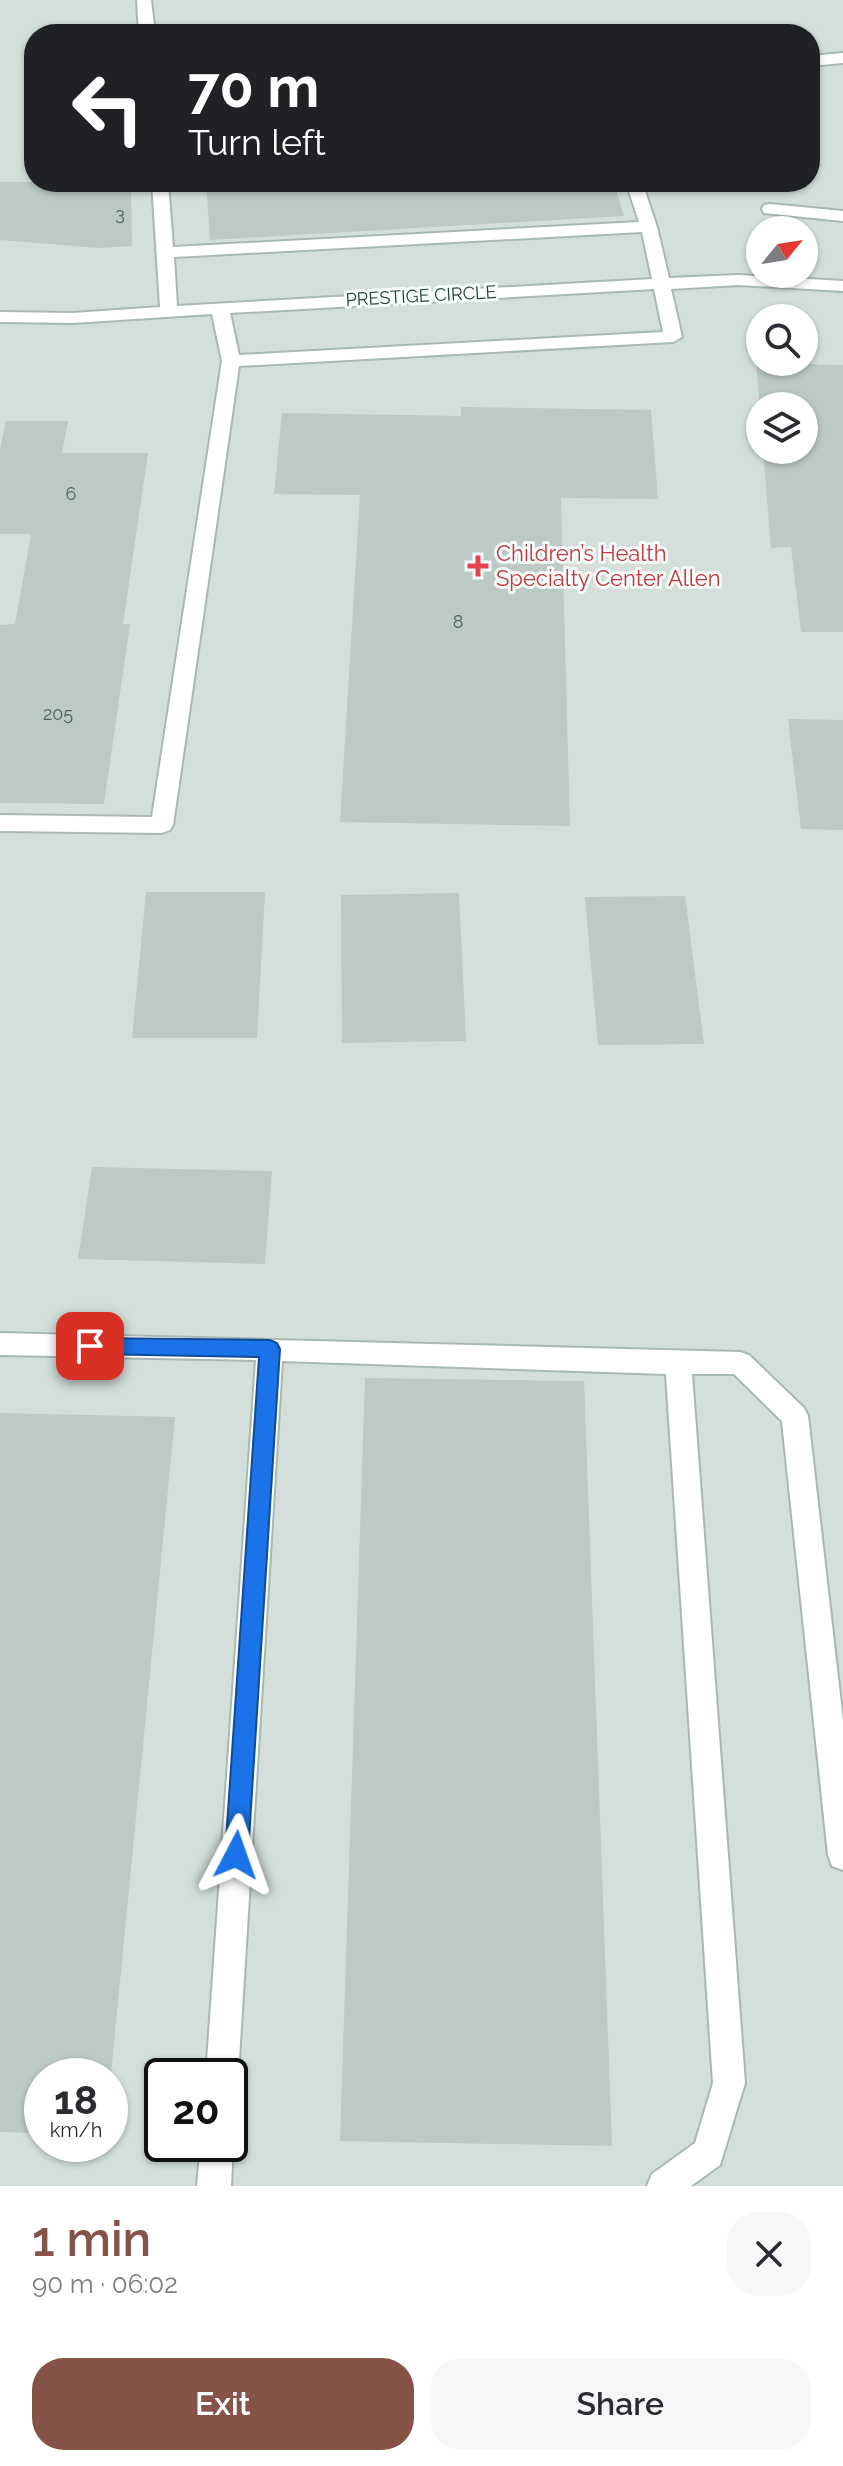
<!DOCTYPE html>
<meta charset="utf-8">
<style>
:root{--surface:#fff;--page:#f7f7f7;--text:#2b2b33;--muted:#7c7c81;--accent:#855347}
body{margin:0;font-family:Raleway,sans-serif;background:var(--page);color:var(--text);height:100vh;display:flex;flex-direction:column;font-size:30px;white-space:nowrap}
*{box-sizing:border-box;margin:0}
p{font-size:26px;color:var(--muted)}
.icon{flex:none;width:44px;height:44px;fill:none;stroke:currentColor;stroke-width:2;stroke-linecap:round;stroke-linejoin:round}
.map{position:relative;height:2186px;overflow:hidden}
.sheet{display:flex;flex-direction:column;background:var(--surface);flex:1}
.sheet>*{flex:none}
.banner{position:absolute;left:24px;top:24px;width:796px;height:168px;border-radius:32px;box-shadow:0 2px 6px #0004;background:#202124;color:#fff;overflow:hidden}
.needle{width:52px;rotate:60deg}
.controls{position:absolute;left:746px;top:216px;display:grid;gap:16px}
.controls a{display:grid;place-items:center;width:72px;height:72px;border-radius:50%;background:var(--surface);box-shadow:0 2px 6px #0004;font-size:40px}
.speed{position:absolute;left:24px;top:2058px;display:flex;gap:16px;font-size:40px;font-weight:700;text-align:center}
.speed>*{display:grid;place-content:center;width:104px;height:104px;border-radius:50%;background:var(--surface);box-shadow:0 2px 6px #0004;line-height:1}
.speed small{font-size:20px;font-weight:400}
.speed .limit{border:4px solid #111;border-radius:12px;background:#fff;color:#111}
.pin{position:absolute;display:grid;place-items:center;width:68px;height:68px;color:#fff;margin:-34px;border-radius:16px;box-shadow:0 4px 12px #0006}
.me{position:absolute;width:88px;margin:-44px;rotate:4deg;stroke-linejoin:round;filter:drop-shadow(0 0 6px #0008)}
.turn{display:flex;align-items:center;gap:28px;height:168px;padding:0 32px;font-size:36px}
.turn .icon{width:104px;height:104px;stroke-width:2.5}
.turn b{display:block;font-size:56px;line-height:68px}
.round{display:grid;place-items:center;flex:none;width:84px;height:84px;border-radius:32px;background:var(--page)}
.headline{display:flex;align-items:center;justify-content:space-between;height:136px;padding:0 32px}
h1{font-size:48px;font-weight:600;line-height:60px;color:var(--accent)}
.cta{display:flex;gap:16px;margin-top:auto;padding:16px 32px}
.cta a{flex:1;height:92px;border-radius:32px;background:var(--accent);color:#fff;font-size:32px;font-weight:600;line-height:92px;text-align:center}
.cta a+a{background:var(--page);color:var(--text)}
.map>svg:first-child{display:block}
.built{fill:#d4dfda;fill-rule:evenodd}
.building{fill:#bbcac4}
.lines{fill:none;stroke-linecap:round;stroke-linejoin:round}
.minor-casing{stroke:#a8b8b2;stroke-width:4}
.minor{fill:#fff;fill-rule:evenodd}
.route{fill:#1a73e8;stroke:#114b97;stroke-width:2}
.health-dot{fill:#e0444e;stroke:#f7fbf9;stroke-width:3}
.labels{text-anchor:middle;stroke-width:6;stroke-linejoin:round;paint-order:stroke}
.number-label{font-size:18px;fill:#4a645c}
.far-street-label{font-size:18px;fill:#24423a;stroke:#f7fbf9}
.health-label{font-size:22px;fill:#be3a42;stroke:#f7fbf9;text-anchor:start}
</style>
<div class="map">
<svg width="843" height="2186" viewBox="0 0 843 2186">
<rect width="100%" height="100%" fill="#e6efeb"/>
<path class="built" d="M0,0H843V2186H0ZM34,34H810V182H34ZM760,230H804V274H760ZM760,318H804V362H760ZM760,406H804V450H760ZM42,2076H110V2144H42ZM162,2076H230V2144H162Z"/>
<g class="building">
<polygon points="0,182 131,182 132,246 98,248 0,240"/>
<polygon points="206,182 614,182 624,216 210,240"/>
<polygon points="756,363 843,365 843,632 801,632 791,547 771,548 763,450 804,450 804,406 760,406 760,409"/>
<polygon points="461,407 651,410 658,499 561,498 570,826 340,822 360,495 274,494 282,413 461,416"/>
<polygon points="6,421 68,421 62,453 148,453 123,624 130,624 104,804 0,803 0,625 15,624 31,534 0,534 0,450"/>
<polygon points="788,719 843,720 843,830 801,829"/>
<polygon points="146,892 265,892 257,1038 132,1038"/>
<polygon points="459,893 466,1041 342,1043 341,895"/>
<polygon points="685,896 704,1044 598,1045 585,897"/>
<polygon points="92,1167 272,1171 265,1264 78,1259"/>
<polygon points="365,1378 584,1381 612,2146 340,2141"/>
<polygon points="0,1413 175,1417 110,2084 110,2076 42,2076 42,2133 0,2132"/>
</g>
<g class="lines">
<g class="minor-casing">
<g id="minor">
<polygon points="137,0 151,0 155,34 139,34"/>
<polygon points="843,53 843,63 810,66 810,56"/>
<path d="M152,182H168L173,247L639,222L626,182H642L657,227L669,278L738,275L843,281V291L738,285L671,289L682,337L673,342L239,366L173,825L170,830L162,833L0,831V815L152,817L222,361L212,314L73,323L0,322V312L73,313L160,307ZM642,232L652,279L177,306L174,257ZM654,289L663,332L239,355L230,313Z"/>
<polygon points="770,204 843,211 843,221 764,213 762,209 764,205"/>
<polygon points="0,1333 740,1352 749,1355 804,1408 808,1416 843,1721 843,1870 832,1866 828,1855 782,1421 734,1374 692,1374 745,2083 720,2165 691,2186 647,2186 652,2174 695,2143 713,2083 666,1374 282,1361 238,2076 230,2089 230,2076 206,2076 256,1360 0,1355"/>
<polygon points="230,2136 233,2144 231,2186 197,2186 201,2144 230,2144"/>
</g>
</g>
<use href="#minor" class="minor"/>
</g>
<polygon class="route" points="90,1338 270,1340 277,1343 280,1349 248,1855 244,1863 236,1866 228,1863 225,1855 259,1357 90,1354 83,1352 80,1346 83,1340"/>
<path class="health-dot" d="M474 554h8v8h8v8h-8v8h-8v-8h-8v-8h8z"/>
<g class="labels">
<g class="number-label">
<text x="120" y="220">3</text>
<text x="71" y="500">6</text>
<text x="458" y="628">8</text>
<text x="58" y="720">205</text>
</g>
<g class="far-street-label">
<text transform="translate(421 296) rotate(-3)" y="6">PRESTIGE CIRCLE</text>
</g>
<g class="health-label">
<text x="496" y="561">Children’s Health<tspan x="496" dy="25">Specialty Center Allen</tspan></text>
</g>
</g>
</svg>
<div class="controls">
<a><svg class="needle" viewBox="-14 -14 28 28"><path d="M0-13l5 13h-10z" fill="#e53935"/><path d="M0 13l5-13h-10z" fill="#7c7c81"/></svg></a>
<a><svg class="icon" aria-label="search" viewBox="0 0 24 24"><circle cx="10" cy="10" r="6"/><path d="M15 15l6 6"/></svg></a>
<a><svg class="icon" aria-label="layers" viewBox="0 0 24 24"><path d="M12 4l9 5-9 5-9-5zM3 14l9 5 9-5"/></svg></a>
</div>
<div class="speed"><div>18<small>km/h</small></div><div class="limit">20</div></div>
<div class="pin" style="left:90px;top:1346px;background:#d93025"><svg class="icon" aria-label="arrive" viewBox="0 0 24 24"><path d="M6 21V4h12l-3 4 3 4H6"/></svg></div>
<svg class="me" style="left:236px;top:1855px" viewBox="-20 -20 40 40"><path d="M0-17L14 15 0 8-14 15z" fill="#1a73e8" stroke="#fff" stroke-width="4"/></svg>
<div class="banner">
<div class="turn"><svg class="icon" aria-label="left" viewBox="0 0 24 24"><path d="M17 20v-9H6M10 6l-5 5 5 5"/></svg><div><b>70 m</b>Turn left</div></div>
</div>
</div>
<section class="sheet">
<div class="headline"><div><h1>1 min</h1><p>90 m · 06:02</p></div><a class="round"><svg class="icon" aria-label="close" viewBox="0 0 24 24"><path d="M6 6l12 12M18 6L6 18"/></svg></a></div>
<div class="cta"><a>Exit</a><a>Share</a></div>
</section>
